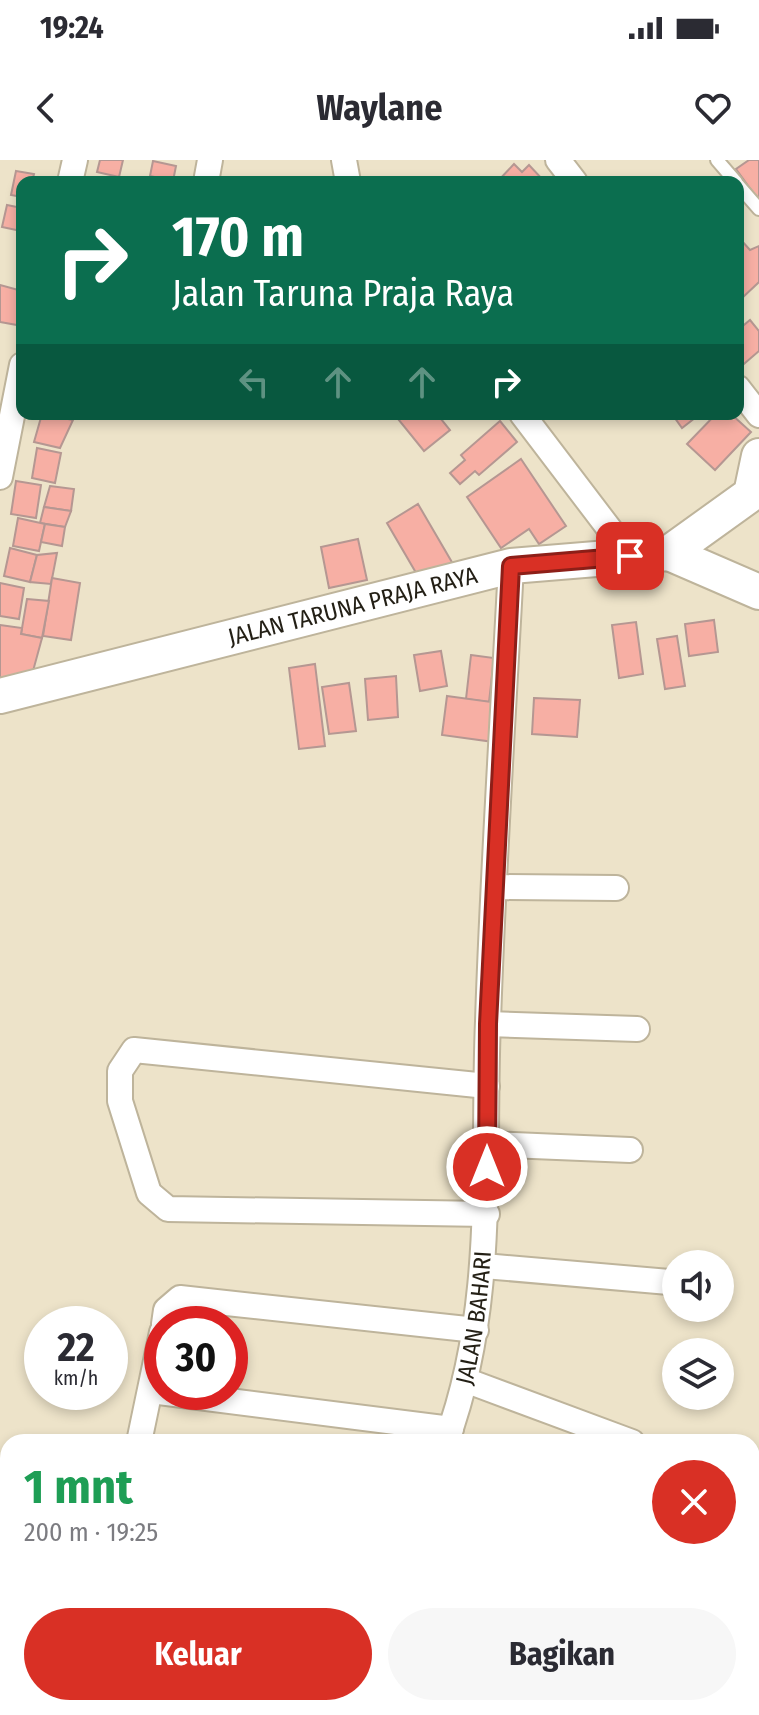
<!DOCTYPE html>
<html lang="id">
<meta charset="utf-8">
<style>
:root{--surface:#fff;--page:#f7f7f7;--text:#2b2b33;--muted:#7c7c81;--accent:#d93025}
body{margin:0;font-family:"Fira Sans Condensed",sans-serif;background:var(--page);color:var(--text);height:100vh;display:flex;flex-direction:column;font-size:30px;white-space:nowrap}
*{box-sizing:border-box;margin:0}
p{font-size:26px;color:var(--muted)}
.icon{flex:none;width:44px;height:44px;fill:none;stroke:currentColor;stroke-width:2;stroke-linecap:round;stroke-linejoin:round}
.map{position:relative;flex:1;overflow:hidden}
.panel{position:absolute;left:0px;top:1274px;width:760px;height:282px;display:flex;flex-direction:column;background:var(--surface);border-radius:24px 24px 0 0;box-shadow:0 4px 12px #0003}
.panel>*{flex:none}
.top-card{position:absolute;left:16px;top:16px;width:728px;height:244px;border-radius:16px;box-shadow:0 4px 12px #0003;background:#0b6e4f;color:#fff;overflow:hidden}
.fabs{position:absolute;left:662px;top:1090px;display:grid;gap:16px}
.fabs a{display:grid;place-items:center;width:72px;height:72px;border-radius:50%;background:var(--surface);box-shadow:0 4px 12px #0003;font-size:40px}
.speed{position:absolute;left:24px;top:1146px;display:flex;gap:16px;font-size:40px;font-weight:700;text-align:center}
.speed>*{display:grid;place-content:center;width:104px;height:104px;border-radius:50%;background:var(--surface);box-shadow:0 4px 12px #0003;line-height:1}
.speed small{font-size:20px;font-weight:400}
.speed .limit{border:12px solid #d22;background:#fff;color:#111}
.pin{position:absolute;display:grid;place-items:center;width:68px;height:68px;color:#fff;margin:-34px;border-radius:16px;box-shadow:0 4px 12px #0006}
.me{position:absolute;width:88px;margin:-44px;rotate:0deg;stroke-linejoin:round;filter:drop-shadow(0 0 6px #0008)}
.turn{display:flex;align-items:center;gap:28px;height:168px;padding:0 24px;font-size:36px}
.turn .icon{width:104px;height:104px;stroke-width:2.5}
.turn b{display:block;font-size:56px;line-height:68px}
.lanes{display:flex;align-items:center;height:76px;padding:0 24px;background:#0003;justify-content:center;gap:40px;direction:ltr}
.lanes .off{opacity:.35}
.round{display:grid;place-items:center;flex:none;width:84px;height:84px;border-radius:42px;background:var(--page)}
.head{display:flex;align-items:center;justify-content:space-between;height:136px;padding:0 24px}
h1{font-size:48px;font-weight:700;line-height:60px;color:#1e9e55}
.action{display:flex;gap:16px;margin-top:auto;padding:16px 24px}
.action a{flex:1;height:92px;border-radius:48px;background:var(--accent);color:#fff;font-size:32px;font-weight:700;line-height:92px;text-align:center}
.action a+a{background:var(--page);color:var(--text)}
.status{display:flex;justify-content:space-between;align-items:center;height:56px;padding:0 40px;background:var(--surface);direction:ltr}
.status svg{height:22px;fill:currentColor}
header{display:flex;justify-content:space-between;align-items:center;height:104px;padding:0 24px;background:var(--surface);font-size:36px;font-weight:700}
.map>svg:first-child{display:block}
.building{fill:#f7afa4;stroke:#b59792;stroke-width:2}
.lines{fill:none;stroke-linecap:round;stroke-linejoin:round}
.lane-casing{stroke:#beb49b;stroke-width:16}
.street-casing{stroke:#beb49b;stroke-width:28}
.secondary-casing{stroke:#beb49b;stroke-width:38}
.lane{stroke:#fff;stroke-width:12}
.street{stroke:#fff;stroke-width:24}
.secondary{stroke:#fff;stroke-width:34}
.route-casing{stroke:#8d1f18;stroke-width:20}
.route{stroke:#d93025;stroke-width:14}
.labels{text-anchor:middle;stroke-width:7;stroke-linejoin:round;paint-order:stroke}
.street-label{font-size:24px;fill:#231f15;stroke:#faf0d6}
</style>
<div class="status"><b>19:24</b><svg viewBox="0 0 49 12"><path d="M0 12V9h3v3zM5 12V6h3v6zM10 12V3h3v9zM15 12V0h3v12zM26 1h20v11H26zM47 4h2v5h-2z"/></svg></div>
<header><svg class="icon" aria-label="back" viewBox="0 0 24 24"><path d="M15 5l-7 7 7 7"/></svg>Waylane<svg class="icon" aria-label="heart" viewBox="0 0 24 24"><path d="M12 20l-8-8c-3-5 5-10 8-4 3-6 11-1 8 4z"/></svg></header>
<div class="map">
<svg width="759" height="1555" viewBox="0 0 759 1555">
<rect width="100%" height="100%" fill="#ede3c9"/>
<g class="building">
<polygon points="100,0 123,0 119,17 97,12"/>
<polygon points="749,0 759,0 759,41 736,9"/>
<polygon points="153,1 176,6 173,21 150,16"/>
<polygon points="514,4 522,12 529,5 544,21 497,22"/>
<polygon points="16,11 34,14 32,22 22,22 22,37 11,35"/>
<polygon points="7,45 22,48 21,71 2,67"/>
<polygon points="741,80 750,90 759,86 759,122 741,139 738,135 738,84"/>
<polygon points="0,125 22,131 17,165 0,162"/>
<polygon points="750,160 759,171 759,191 738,209 738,170"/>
<polygon points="42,254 73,260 60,288 34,282"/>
<polygon points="394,254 437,254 450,270 424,291"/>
<polygon points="672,254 700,254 682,268"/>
<polygon points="716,254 731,254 751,272 715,310 687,284"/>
<polygon points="500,261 517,282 479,315 475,311 460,324 450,313 465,300 461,295"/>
<polygon points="37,288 61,293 55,323 32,318"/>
<polygon points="521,299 566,366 539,384 529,369 501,388 467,337"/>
<polygon points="16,321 41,325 36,358 11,354"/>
<polygon points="50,326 74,329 71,351 44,347"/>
<polygon points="418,344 453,404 422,423 387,363"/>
<polygon points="44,347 71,351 65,367 40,363"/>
<polygon points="18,358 45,364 39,391 13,386"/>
<polygon points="45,364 65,367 62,386 41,382"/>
<polygon points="358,379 367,420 329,428 321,387"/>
<polygon points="10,388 37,395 30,422 4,416"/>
<polygon points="57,393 51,424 30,422 37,395"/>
<polygon points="52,418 80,423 71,480 43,476"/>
<polygon points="0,423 24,428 19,459 0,456"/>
<polygon points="27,439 49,441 42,478 21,474"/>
<polygon points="714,460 718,492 689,496 685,464"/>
<polygon points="636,462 643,514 619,518 612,465"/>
<polygon points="0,465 22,468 21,474 42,478 30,522 0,528"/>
<polygon points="677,476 685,526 665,529 657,479"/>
<polygon points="441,491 447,526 420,531 414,495"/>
<polygon points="471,495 494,498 489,542 466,539"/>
<polygon points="315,504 325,586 299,589 289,508"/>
<polygon points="396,516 398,557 368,560 365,519"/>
<polygon points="349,523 356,571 329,574 322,527"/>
<polygon points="447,536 499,543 494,582 442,575"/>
<polygon points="534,538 580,540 577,577 532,574"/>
</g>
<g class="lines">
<g class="lane-casing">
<g id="lane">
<polyline points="717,0 736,22"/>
<polyline points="738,25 759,49"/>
</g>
</g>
<g class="street-casing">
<g id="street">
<polyline points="344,0 348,22"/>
<polyline points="558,0 575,22"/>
<polyline points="70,22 75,0"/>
<polyline points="206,22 210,0"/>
<polyline points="738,228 759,255"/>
<polyline points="522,254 630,396"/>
<polyline points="0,317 22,205"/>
<polyline points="494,727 616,728"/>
<polyline points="488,864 637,869"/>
<polyline points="487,984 630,990"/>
<polyline points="487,1054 168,1049 149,1033 120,941 120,911 134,890 487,926"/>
<polyline points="484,1106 669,1122"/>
<polyline points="164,1164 166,1150 180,1138 476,1170"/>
<polyline points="465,1220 632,1282"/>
<polyline points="151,1231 451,1269"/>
<polyline points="139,1282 162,1172"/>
<path id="s1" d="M446,1282C497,1145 482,1004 488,861C493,709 503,557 511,406"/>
<polyline points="0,1364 8,1365"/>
<polyline points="382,1548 382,1555"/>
</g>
</g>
<g class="secondary-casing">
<g id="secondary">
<polyline points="669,393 759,432"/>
<path id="s2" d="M0,536L511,406L669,393L751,334L759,296"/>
</g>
</g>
<use href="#lane" class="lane"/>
<use href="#street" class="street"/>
<use href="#secondary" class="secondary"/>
</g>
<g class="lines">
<g class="route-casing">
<polyline id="route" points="487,1007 488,864 511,406 630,396"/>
</g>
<use href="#route" class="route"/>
</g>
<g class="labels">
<g class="street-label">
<text dy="8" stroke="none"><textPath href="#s2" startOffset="364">JALAN TARUNA PRAJA RAYA</textPath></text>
<text dy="8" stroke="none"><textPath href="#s1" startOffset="128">JALAN BAHARI</textPath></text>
</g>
</g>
</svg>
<div class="fabs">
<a><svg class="icon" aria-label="sound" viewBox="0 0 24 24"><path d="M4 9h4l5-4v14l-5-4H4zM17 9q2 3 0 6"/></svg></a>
<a><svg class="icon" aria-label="layers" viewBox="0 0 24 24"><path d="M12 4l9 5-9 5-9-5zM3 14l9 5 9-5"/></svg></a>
</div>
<div class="speed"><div>22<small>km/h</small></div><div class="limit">30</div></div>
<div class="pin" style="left:630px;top:396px;background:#d93025"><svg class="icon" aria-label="arrive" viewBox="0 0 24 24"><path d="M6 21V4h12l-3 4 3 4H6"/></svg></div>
<svg class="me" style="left:487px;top:1007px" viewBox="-20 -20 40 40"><circle r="17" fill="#d93025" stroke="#fff" stroke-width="3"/><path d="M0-11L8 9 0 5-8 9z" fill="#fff"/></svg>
<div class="top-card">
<div class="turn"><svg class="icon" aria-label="right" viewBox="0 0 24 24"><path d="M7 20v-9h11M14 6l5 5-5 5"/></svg><div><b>170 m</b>Jalan Taruna Praja Raya</div></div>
<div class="lanes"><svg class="icon off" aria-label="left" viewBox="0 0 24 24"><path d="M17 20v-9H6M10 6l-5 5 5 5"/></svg><svg class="icon off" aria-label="ahead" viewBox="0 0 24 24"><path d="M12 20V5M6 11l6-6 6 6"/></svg><svg class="icon off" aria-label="ahead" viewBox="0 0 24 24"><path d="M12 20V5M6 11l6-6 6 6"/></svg><svg class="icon" aria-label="right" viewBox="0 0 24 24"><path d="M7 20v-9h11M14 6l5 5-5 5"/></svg></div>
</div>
<section class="panel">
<div class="head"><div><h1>1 mnt</h1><p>200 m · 19:25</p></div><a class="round" style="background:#d93025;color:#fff"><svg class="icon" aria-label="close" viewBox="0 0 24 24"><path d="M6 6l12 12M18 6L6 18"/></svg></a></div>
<div class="action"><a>Keluar</a><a>Bagikan</a></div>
</section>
</div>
